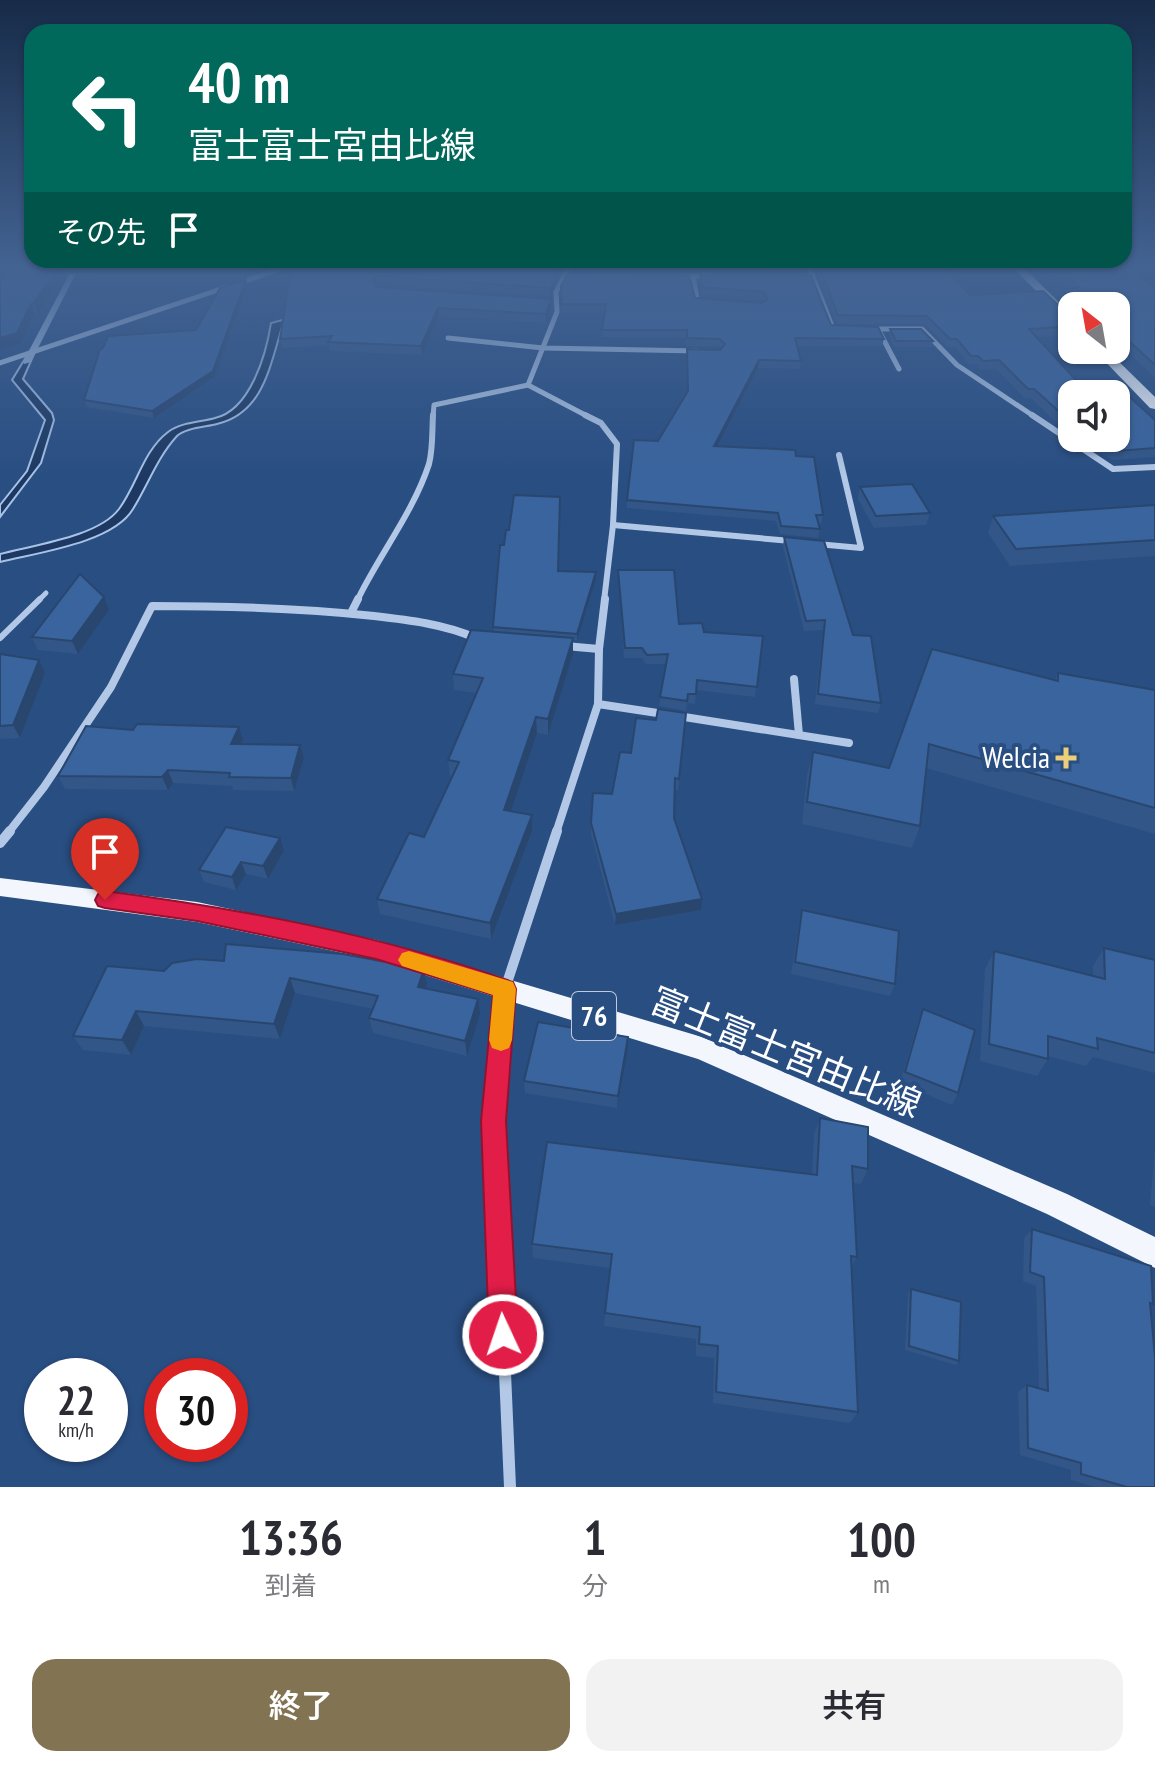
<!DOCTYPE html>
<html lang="ja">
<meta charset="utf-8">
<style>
:root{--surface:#fff;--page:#f2f2f3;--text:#2b2b33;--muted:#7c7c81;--accent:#827453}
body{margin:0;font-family:"PT Sans Narrow","Noto Sans JP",sans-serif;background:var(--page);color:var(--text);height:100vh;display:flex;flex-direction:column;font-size:30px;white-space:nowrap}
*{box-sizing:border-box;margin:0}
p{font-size:26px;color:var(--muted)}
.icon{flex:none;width:44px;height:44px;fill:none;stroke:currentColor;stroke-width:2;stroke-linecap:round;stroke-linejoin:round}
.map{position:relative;height:1487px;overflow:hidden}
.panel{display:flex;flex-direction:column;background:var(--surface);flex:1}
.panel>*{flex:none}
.guide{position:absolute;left:24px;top:24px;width:1108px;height:244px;border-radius:24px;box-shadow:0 2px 6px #0004;background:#00695c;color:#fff;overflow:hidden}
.needle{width:52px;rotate:329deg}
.buttons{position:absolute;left:1058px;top:292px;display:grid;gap:16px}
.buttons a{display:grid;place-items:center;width:72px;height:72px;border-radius:16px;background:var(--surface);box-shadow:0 2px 6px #0004;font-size:40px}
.speed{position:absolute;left:24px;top:1358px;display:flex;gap:16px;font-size:40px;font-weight:700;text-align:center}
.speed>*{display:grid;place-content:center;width:104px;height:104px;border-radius:50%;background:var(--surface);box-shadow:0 2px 6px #0004;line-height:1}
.speed small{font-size:20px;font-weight:400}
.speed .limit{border:12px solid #d22;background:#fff;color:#111}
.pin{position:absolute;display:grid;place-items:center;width:68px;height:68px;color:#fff;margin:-82px -34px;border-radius:50% 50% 50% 0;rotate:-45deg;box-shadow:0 0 8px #0007}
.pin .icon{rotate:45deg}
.me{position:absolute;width:88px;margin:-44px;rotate:357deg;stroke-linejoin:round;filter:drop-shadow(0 0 6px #0008)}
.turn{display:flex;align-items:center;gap:28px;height:168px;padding:0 32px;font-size:36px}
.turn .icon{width:104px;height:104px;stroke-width:2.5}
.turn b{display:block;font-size:56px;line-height:68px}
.then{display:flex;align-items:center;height:76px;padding:0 32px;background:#0003;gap:16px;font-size:30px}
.eta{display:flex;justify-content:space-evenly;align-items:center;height:136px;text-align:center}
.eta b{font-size:48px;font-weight:600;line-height:56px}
.action{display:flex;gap:16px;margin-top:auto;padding:16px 32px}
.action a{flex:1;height:92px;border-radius:24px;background:var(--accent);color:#fff;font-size:32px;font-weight:600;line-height:92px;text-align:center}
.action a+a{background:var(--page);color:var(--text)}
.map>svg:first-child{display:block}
.water{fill:#1d3963;stroke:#a7c3e6;stroke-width:2}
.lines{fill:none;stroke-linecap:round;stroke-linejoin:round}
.stream{fill:#a7c3e6;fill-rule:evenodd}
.service-far1{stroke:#b2c8e6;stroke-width:5}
.service{stroke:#b2c8e6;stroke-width:6}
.minor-far4{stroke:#b2c8e6;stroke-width:5}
.minor-far3{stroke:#b2c8e6;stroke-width:6}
.minor-far2{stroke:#b2c8e6;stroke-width:8}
.minor-far1{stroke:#b2c8e6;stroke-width:10}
.minor{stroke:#b2c8e6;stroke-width:12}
.primary{fill:#f3f7fd;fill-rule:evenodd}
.wall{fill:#325688}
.shaded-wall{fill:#29466f}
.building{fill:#3a649e;stroke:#29466f;stroke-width:2}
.route{fill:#e11d48;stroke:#92132f;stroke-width:2}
.slow{fill:#f59e0b}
.poi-dot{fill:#edce7a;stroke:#294e82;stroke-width:3}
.labels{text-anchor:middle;stroke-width:8;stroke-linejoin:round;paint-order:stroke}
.shield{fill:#294e82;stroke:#bfcada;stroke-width:2}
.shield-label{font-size:28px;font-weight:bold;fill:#fff}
.poi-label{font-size:30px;fill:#fff;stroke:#294e82;text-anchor:end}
.near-street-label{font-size:36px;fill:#fff;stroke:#294e82}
</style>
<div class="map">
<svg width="1155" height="1487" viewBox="0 0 1155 1487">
<rect width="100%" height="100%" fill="#294e82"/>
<g class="water">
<path d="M309,313L283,324C270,365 264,413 217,424C206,427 185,428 177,436C157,458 148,485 133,509C113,543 36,553 0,562V554C33,545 98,537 119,509C137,485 143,451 168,432C181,422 201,422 215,418C250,410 266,355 271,323Z"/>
<polygon points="34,354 23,379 52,413 54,420 41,463 0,517 0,505 27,471 45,420 12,380 26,357"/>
</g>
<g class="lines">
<polygon class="stream" points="72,269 78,269 31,362 24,364 23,362"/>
<polyline class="service-far1" points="38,601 46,593"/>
<polyline class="service" points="0,638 40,599"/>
<g class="minor-far4">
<polyline points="568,269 556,292 557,312 528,385 589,417"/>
<polyline points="810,269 833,329 840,329"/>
<polyline points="681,276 711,276"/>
<polyline points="693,276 697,300 703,301"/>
<polyline points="240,283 279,269"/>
<polyline points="878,329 899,369"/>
<polyline points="880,329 922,329 957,365 1035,417"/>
<polyline points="448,338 543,348 698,351"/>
<polyline points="0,363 227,287"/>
<polyline points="433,417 434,405 528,385"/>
</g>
<g class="minor-far3">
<polyline points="585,415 601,423 617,444 613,525 604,601"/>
<polyline points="1032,415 1113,469 1155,467"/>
<polyline points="613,525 791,541"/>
<polyline points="817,544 861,548 839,455"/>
<path d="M357,601C379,555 413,513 429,464C433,449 432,431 433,415"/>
</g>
<g class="minor-far2">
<polyline points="351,613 358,599"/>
<polyline points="565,646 599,649"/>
<polyline points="794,679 799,735"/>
<polyline points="598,704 664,714"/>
<polyline points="678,716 849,743"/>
<path d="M8,833L44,787L111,687L152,606C226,606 300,608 374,616C409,620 443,624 476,638"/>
<polyline points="556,833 598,704 599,649 605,599"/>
</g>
<g class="minor-far1">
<polyline points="0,843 10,831"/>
<polyline points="494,1123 505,989 557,831"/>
</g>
<polyline class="minor" points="494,1121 510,1487"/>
<g class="primary">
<polygon points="1014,269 1025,269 1072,315 1072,326"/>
<polygon points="1094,350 1107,350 1155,397 1155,409 1150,408"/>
<polygon points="0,878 197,902 376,940 702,1037 1067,1194 1155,1237 1155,1268 1047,1214 698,1059 376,960 197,922 0,896"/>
</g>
</g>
<g class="wall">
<polygon points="0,269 169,269 168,271 63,274 38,313 34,313 21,343 0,350"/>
<polygon points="291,269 559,273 551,296 378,285 376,286 377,287 551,307 546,323 439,316 422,355 330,351 329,345 282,348 280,339"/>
<polygon points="573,269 806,269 805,272"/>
<polygon points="816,269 945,269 970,295 1072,318 1072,335 1036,337 1087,392 1155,420 1155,457 1113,460 1098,452 1087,440 1082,441 1077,438 1116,438 1072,394 1072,434 1063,429 1031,398 1025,398 996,369 980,370 976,364 969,365 955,347 947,347 925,324 837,324"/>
<polygon points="1048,269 1131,269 1155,288 1155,378 1116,340 1116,306 1072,306 1072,311 1059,298 1061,289 1068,288"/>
<polygon points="700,275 811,276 831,325 884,339 882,346 797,346 801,361 800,369 758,368 717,446 796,456 823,515 821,524 818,524 820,529 818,538 780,534 776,521 627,508 627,500 658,441 687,392 687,349 720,350 721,349 719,346 686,346 686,338 602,337 604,312 562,312 561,286 762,303 764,302 763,300 702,295 700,282"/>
<polygon points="248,285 214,377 154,418 87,407 84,400 196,330"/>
<polygon points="890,329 933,341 932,347 894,347 889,334"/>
<polygon points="860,487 930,513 926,525 874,528 858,499"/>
<polygon points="1155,505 1155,556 1010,566 988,533 993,516"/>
<polygon points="784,537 853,635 881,703 878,713 815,704 823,630 804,631 783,547"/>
<polygon points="618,570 679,624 704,632 763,636 755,697 696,690 695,704 687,703 686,711 659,706 666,664 646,664 642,658 624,658"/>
<polygon points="558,571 596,572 596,579 577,640 573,640 573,654 548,735 537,733 511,811 532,815 532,831 491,939 380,914 377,899 424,837 452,777 450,776 448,760 476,693 454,690 453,674 494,631 493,627"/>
<polygon points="109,610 78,654 38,650 32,637"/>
<polygon points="932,649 1055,680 1058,673 1155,690 1155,834 926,768 920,826 912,848 802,824 807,775 813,752 889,768"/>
<polygon points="0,654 45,673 20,738 0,739"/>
<polygon points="686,713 678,790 675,790 674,818 701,910 615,925 591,834 591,823 612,794 631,753 656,720"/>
<polygon points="243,740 241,744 300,745 304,758 294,791 233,790 232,786 173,783 168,790 65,789 58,776"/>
<polygon points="284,851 268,879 246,874 236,890 204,882 199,870"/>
<polygon points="802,910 895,984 890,996 791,974 799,922"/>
<polygon points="1104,948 1155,965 1155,1073 1093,1057 1086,1066 1048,1056 1048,1059 1037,1076 980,1061 985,969 994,951 1093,976 1093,966"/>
<polygon points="224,961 424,969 427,984 425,989 480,1014 467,1056 373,1033 369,1018 373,1009 295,993 280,1039 144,1026 131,1055 83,1050 73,1036 164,971"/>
<polygon points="923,1009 958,1093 952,1105 900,1083 918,1021"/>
<polygon points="628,1048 617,1108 525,1093 524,1081"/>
<polygon points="820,1118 868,1169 861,1184 853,1183 857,1257 851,1268 858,1412 850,1423 713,1403 714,1358 696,1356 696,1339 604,1326 610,1268 533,1258 532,1244 812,1174 814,1134"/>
<polygon points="1155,1149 1155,1207 1150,1205"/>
<polygon points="1032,1229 1153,1304 1150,1306 1155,1487 1095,1487 1071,1480 1071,1470 1020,1455 1018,1392 1027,1385 1039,1388 1036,1286 1023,1281 1024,1238"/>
<polygon points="911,1289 959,1361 956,1365 905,1350 908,1294"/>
</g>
<g class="shaded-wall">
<polygon points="57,269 62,269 63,274 38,313 34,303"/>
<polygon points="557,269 562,269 559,273 551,296 551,288"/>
<polygon points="377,276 378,285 373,288 372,279"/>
<polygon points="246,279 248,285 214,377 154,418 152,411"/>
<polygon points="551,299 551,307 546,323 546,314"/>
<polygon points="31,304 34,313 21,343 0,350 0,338"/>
<polygon points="438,308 439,316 422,355 421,346"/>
<polygon points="759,360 758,368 713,454 714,446"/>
<polygon points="596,572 596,579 577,640 577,634"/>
<polygon points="104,597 109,610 78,654 72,641"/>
<polygon points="573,638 573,654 548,735 548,719"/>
<polygon points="39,660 45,673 20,738 13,725"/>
<polygon points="536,717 537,733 506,826 504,810"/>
<polygon points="239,727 243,740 235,757 231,744"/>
<polygon points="300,745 304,758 294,791 291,778"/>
<polygon points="168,770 173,783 168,790 162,777"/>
<polygon points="532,815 532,831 491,939 490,923"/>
<polygon points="280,838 284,851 268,879 263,866"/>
<polygon points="241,862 246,874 236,890 232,877"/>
<polygon points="702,899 701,910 615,925 616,914"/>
<polygon points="424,969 427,984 421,1002 418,987"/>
<polygon points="290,978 295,993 280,1039 274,1024"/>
<polygon points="478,999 480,1014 467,1056 465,1041"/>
<polygon points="136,1011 144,1026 131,1055 122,1040"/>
<polygon points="628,1037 628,1048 617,1108 618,1096"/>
</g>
<g class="building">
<polygon points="0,269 57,269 34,303 31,304 17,333 0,338"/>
<polygon points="291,269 557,269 551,288 377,276 372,279 377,287 551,299 546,314 438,308 421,346 328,342 332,336 280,339"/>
<polygon points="820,269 945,269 970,295 1043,291 1072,318 1072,326 1029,329 1087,392 1122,390 1155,420 1155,448 1117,451 1102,443 1097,438 1116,438 1116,394 1072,394 1072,423 1034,389 1028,389 999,360 983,361 978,356 971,356 957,339 950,339 927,316 838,315"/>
<polygon points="1059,269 1131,269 1155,288 1155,365 1116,329 1116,306 1077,306 1061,289 1079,287"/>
<polygon points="568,273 689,275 695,298 762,303 768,299 764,292 702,287 700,275 811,276 831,325 878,327 884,339 795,338 801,361 759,360 714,446 795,450 796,456 814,457 823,515 816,515 820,529 781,526 778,513 627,500 634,440 658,441 688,391 687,349 720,350 725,344 720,339 687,338 687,330 602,330 606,304 562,304 561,286"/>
<polygon points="246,279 213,371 152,411 84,400 100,349 103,348 108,336 196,330 220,288"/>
<polygon points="890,329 921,329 933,341 896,341"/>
<polygon points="912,484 930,513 876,516 860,487"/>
<polygon points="514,495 560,497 558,571 596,572 577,634 493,627 500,545 504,545 506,530 509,530"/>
<polygon points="1155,505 1155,540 1016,549 993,516"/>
<polygon points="784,537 824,541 853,635 871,636 881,703 818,694 825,620 806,621"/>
<polygon points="618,570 674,570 679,624 702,623 704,632 763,636 757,687 697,680 696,694 688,694 687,701 660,697 668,654 647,655 642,648 625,648"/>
<polygon points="80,574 104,597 72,641 32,637"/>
<polygon points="471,630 573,638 548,719 536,717 504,810 532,815 490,923 377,899 409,833 424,837 459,762 448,760 483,678 453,674"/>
<polygon points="932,649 1058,681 1058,673 1155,690 1155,808 929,744 920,826 807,802 813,752 889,768"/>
<polygon points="0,654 39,660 13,725 0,726"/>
<polygon points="658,709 686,713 679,779 675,778 674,818 702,899 616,914 591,823 593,793 612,794 620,752 631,753 636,718 656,720"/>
<polygon points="137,724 239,727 231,744 300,745 291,778 229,777 230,773 168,770 162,777 58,776 86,726 133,730"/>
<polygon points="226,827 280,838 263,866 241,862 232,877 199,870"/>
<polygon points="802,910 899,931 895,984 795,962"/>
<polygon points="226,944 343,954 424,969 418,987 478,999 465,1041 369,1018 378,996 290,978 274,1024 136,1011 122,1040 73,1036 107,966 164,971 172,963 197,959 224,961"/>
<polygon points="1104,948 1155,960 1155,1053 1097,1038 1098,1049 1048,1036 1048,1059 989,1044 994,951 1105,979"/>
<polygon points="923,1009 975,1030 958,1093 905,1072"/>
<polygon points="538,1022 628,1037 618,1096 524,1081"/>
<polygon points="820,1118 868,1127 868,1169 852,1166 857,1257 851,1256 858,1412 716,1392 718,1346 699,1344 700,1327 605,1313 612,1254 532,1244 547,1142 817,1175"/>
<polygon points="1032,1229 1151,1266 1153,1304 1150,1303 1155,1357 1155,1487 1127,1487 1081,1474 1081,1463 1028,1448 1027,1385 1048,1391 1044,1277 1030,1272"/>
<polygon points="911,1289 961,1302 959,1361 909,1346"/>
</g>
<linearGradient id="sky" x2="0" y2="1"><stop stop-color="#172b48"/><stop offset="0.56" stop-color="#436392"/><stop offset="1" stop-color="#436392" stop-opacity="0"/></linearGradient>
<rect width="1155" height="477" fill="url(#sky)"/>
<path class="route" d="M105,891C242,909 382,935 513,982L516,989L506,1121L518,1335L513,1345L503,1349L493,1345L489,1335L481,1121L493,995L376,959L197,921L105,908L98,906L95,900L98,894Z"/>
<polygon class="slow" points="409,951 513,982 516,989 512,1040 509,1048 501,1051 492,1048 489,1040 493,995 402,966 398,960 402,953"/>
<path class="poi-dot" d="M1062 746h8v8h8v8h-8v8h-8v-8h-8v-8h8z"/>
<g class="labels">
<rect class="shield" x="572" y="992" width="44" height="48" rx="6"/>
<g class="shield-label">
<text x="594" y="1026">76</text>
</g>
<g class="poi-label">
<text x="1050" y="768">Welcia</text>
</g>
<g class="near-street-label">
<text transform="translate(786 1052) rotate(22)" y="13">富士富士宮由比線</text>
</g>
</g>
</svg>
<div class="buttons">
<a><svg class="needle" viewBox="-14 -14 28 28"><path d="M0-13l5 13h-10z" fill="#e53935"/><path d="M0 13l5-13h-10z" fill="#7c7c81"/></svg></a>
<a><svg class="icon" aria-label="sound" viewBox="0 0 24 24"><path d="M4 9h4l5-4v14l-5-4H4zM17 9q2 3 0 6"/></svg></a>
</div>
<div class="speed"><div>22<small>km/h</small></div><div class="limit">30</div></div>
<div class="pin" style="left:105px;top:900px;background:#d93025"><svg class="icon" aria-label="arrive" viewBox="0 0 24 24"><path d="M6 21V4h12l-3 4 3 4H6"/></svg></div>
<svg class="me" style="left:503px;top:1335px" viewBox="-20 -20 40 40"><circle r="17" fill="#e11d48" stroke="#fff" stroke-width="3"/><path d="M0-11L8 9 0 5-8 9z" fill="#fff"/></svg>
<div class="guide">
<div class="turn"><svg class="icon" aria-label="left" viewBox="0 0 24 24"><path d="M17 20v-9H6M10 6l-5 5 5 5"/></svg><div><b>40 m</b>富士富士宮由比線</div></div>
<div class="then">その先<svg class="icon" aria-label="arrive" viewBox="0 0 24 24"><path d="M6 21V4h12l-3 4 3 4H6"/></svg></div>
</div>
</div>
<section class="panel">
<div class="eta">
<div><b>13:36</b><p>到着</p></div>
<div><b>1</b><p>分</p></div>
<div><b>100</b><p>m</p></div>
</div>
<div class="action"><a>終了</a><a>共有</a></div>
</section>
